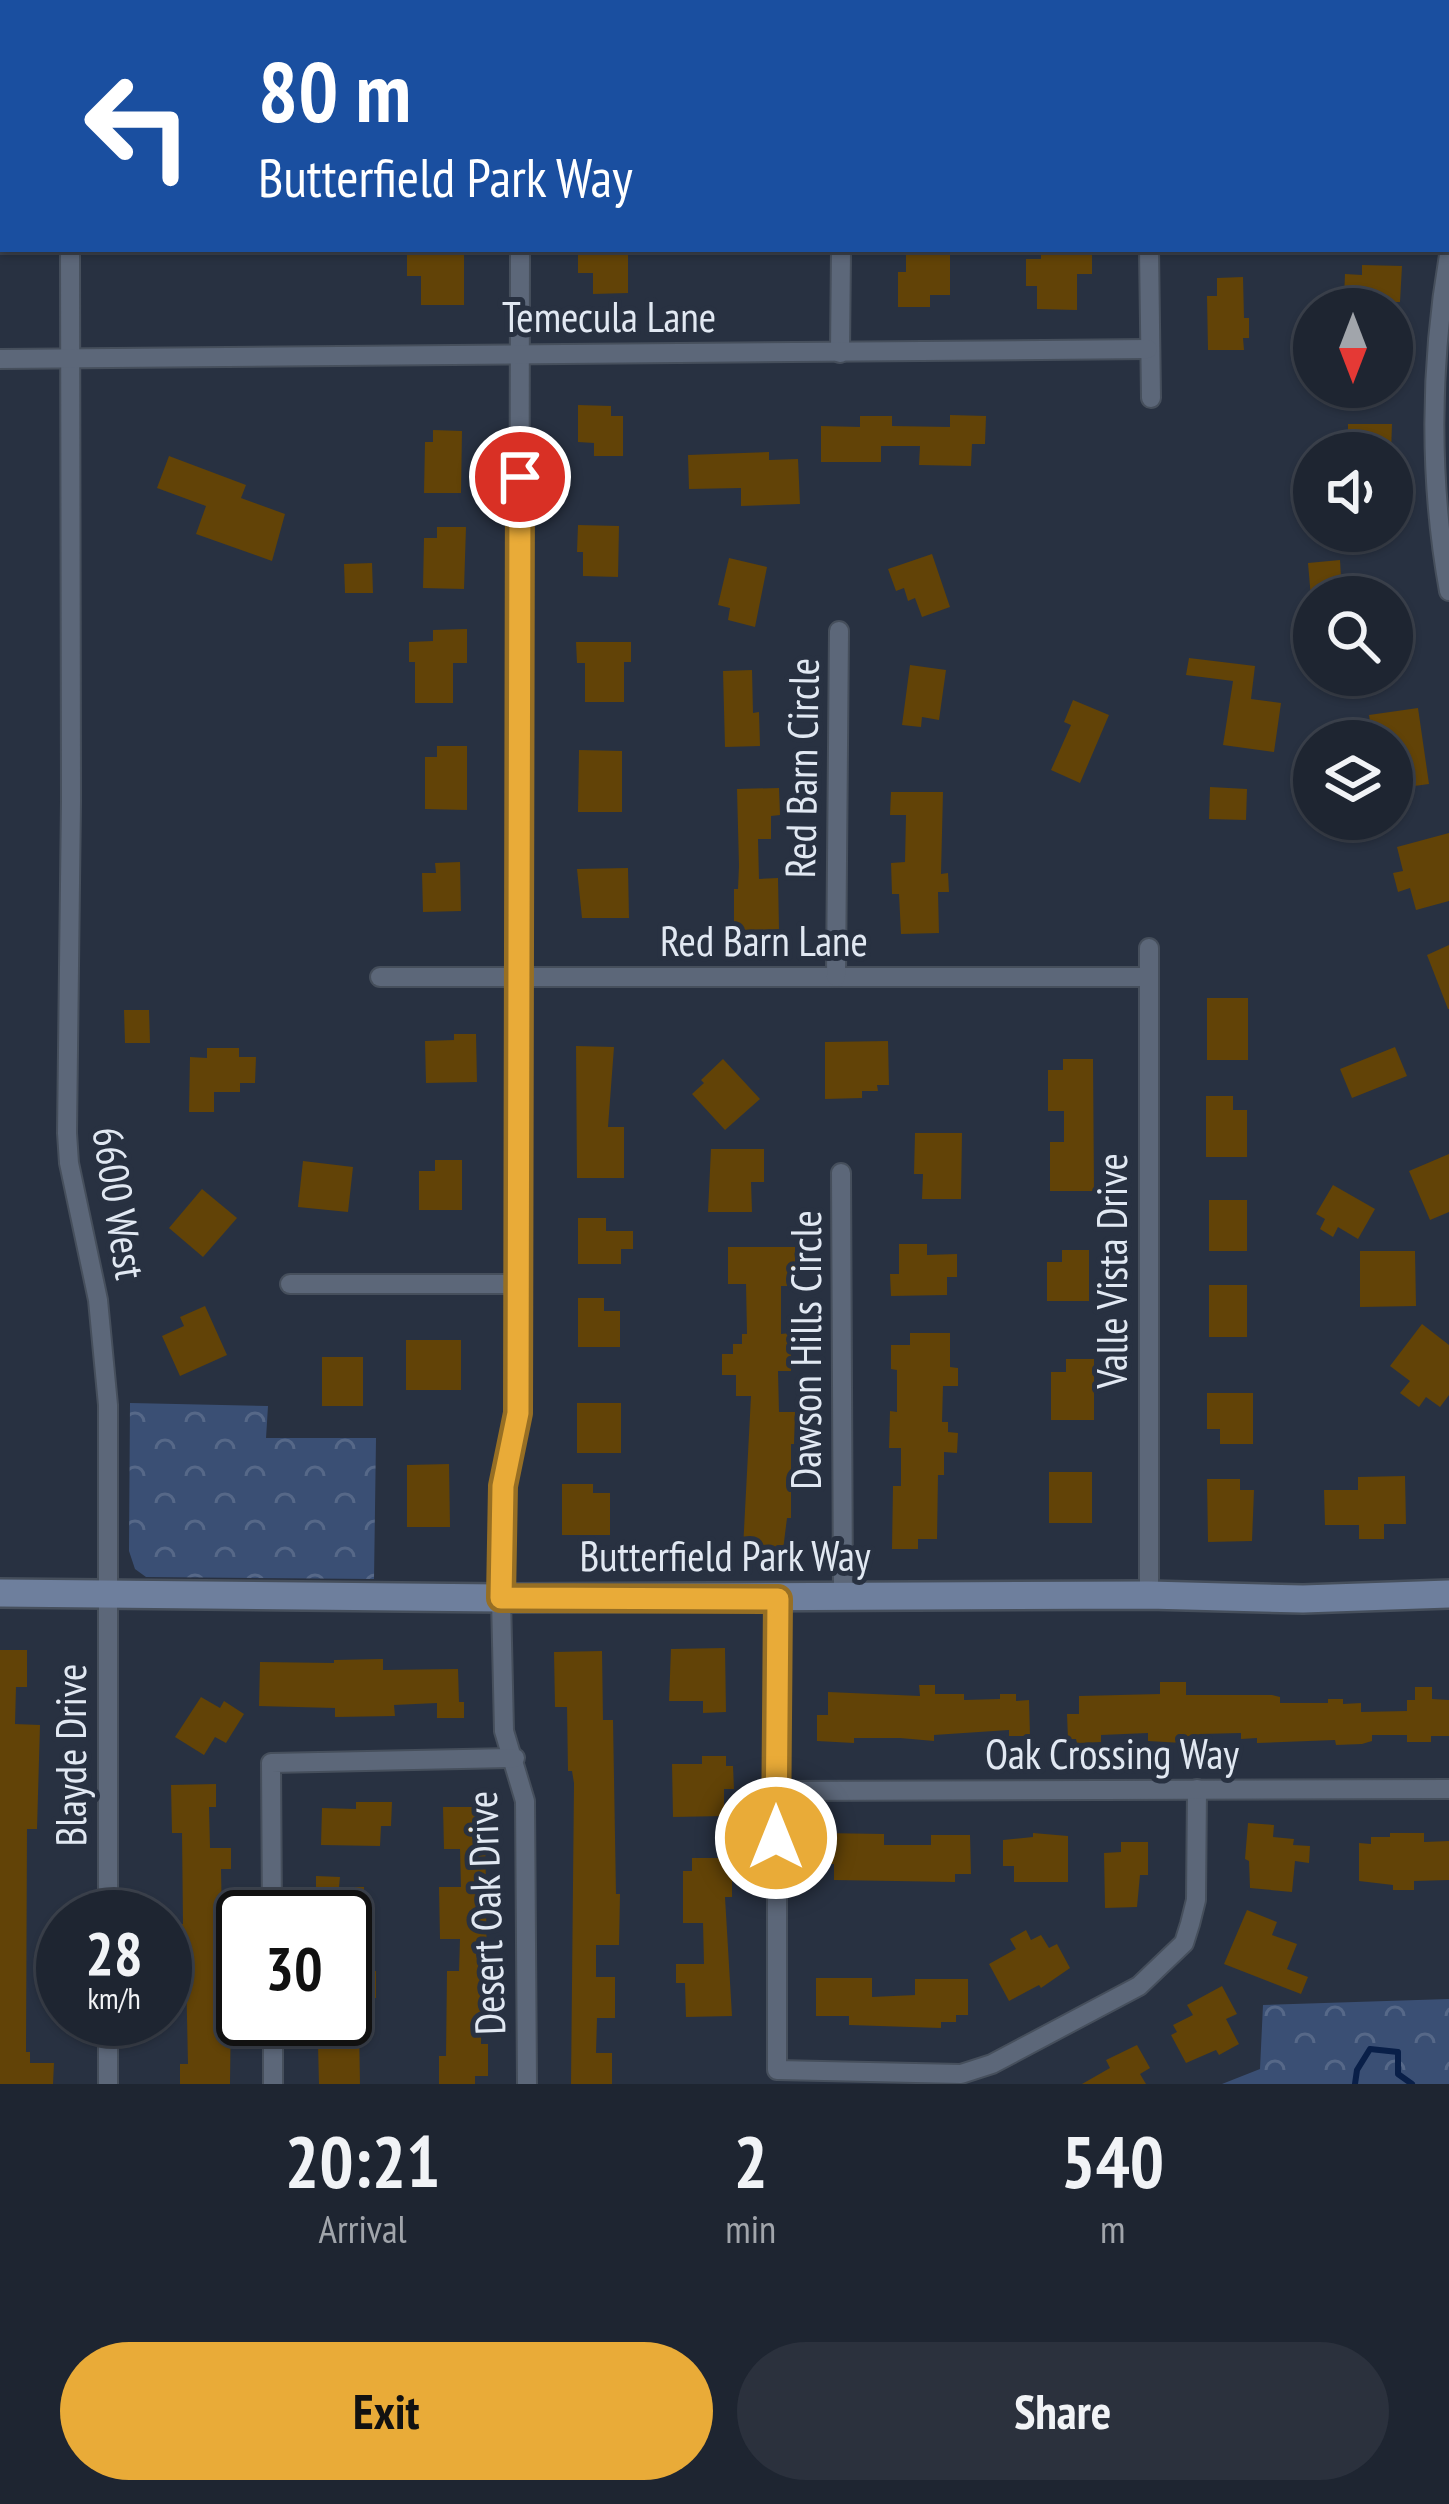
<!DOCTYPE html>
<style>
:root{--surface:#1e2531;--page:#2b313d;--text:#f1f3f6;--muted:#a1a5ab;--line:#3c424d;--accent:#e9ab38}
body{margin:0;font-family:"PT Sans Narrow",sans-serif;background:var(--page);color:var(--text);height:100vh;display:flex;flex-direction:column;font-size:45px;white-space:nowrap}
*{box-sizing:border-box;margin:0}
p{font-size:39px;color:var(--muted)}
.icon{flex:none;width:66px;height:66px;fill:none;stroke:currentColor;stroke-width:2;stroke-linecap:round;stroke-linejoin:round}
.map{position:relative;height:2084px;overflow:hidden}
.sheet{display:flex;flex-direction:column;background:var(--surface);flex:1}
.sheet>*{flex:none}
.banner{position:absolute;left:0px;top:0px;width:1449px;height:252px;box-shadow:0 3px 9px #0004,0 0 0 3px var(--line);background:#1a4fa0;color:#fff;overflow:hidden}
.needle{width:78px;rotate:180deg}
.controls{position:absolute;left:1293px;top:288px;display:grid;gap:24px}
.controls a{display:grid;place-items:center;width:120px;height:120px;border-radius:50%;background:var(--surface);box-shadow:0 3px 9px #0004,0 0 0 3px var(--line);font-size:60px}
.speed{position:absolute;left:36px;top:1890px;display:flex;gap:24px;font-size:60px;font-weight:700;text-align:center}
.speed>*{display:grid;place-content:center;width:156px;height:156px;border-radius:50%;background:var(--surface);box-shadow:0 3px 9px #0004,0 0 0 3px var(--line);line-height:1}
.speed small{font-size:30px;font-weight:400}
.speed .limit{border:6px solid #111;border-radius:18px;background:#fff;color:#111}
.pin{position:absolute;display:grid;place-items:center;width:102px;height:102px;color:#fff;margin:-51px;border:6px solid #fff;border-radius:50%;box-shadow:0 3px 12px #0007}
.me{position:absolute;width:132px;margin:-66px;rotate:0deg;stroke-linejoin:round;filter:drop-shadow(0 0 9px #0008)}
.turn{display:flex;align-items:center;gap:42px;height:252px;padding:0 60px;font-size:54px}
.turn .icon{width:156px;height:156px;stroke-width:2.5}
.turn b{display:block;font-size:84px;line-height:102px}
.eta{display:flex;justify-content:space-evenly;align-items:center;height:204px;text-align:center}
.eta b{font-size:72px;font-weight:700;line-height:84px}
.button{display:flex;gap:24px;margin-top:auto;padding:24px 60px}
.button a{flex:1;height:138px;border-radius:72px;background:var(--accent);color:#111;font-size:48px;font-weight:700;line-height:138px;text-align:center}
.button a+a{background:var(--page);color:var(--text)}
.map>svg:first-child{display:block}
.park{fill:url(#park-crowns)}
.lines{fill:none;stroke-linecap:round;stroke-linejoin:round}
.stream{stroke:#091f48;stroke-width:6}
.building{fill:#624307}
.street-casing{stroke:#464f5c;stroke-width:22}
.secondary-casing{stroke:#464f5c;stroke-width:32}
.street{stroke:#5c6779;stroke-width:18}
.secondary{stroke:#6e7f9d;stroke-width:27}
.route-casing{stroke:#976f24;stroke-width:30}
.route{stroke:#e9ab38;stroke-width:21}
.labels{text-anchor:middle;stroke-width:10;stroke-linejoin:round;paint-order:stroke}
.street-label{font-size:42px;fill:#e1e8f2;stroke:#283141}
</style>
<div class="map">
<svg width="1449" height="2084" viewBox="0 0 1449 2084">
<defs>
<pattern id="park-crowns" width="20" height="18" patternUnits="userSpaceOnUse" patternTransform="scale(3)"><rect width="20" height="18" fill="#3a4f74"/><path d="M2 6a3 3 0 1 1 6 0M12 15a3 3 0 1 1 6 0" fill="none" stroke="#566888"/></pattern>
</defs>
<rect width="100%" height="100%" fill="#283141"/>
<g class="park">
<polygon points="130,1403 268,1406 266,1438 376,1438 374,1579 146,1577 135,1569 129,1551"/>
<polygon points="1449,1999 1449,2084 1222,2084 1260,2069 1263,2005"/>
</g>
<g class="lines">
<polyline class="stream" points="1355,2084 1357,2070 1370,2049 1398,2052 1398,2074 1412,2084"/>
</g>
<g class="building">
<polygon points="435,249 464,249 464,305 421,305 421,276 407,276 407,255 435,255"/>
<polygon points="578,249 628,250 628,293 593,294 593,273 578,273"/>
<polygon points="906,249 950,249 950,295 930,295 930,307 898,307 898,272 906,272"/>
<polygon points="1041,249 1092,249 1092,274 1077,274 1077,310 1037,309 1037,286 1026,286 1026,259 1041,259"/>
<polygon points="1362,265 1402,266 1400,302 1393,302 1393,309 1353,309 1354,299 1344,298 1345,274 1362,275"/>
<polygon points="1243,277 1244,318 1249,318 1249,338 1243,338 1244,350 1208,350 1207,296 1217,296 1217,278"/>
<polygon points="578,405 611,406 611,416 623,416 623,456 594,456 594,443 578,442"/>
<polygon points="950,415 986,416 985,444 972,444 971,466 919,465 920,446 881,446 881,462 821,462 821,426 860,427 860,416 892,416 892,426 950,427"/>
<polygon points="1348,424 1392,424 1391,453 1348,453"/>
<polygon points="433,430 462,431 461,493 424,493 425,442 433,442"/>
<polygon points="769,452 769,460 798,459 800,504 741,506 741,488 689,489 688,455"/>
<polygon points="169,456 246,485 241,498 285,514 272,561 196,534 206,506 157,488"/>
<polygon points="578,525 619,526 618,577 583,576 583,552 577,552"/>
<polygon points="437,527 466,527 464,589 423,588 424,538 437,538"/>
<polygon points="932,554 950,607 922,617 915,598 908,601 904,588 896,591 888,569"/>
<polygon points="729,558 767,567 755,627 728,620 730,608 718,605"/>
<polygon points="1340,560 1342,595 1311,598 1308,563"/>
<polygon points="372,563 373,593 345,593 344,564"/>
<polygon points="467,629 467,663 453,663 453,703 415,703 415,662 409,662 409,642 433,641 433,630"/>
<polygon points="576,642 631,642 631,662 624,662 624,702 585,702 585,663 577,663"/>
<polygon points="1189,658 1255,666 1251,699 1281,703 1274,752 1223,745 1233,681 1186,675"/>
<polygon points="910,665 946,670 939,720 922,717 921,727 902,725"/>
<polygon points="752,670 753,713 759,712 760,746 725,747 723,671"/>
<polygon points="1073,700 1109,715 1080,783 1051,770 1071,725 1064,722"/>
<polygon points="1418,708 1429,784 1392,789 1392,741 1373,741 1369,715"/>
<polygon points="437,746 467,746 467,810 425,809 425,757 437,757"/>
<polygon points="579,750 622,751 622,812 578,812"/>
<polygon points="1210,787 1247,789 1246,820 1209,819"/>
<polygon points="779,788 780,815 771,816 771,839 758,839 759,879 778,878 779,929 734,930 734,889 738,889 739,866 737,789"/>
<polygon points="891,792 943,792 941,874 948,873 949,892 938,892 939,933 901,934 899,894 892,894 891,863 905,862 906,815 890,815"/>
<polygon points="1449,833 1449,901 1416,910 1410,888 1398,892 1393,873 1403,871 1397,847"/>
<polygon points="460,862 461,911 423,912 422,873 436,873 435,863"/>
<polygon points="628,868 629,918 582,918 577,869"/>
<polygon points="1449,945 1449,1009 1448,1009 1427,955"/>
<rect x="1207" y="998" width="41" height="62"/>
<polygon points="124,1010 149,1010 150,1043 125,1043"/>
<polygon points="454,1034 476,1034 477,1082 426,1083 425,1041 454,1040"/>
<polygon points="888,1041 889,1085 877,1085 878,1091 862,1091 862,1098 825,1099 825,1042"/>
<polygon points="576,1046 614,1047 608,1127 624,1127 624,1178 577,1178"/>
<polygon points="1395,1047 1407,1076 1352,1098 1340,1069"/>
<polygon points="207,1048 239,1048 239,1057 256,1057 255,1083 240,1083 240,1092 214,1092 214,1112 189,1112 190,1057 207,1058"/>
<polygon points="723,1059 760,1099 725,1130 692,1094 704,1083 701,1080"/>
<polygon points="1063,1059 1093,1059 1094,1191 1050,1191 1050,1142 1064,1142 1064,1111 1048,1111 1048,1070 1063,1070"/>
<polygon points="1206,1096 1233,1096 1233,1110 1247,1110 1247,1157 1206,1157"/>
<polygon points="915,1133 962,1133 961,1199 922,1199 923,1174 914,1174"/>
<polygon points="711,1149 764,1149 764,1182 751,1182 752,1212 708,1212"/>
<polygon points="1449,1154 1449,1212 1430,1220 1409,1171"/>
<polygon points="435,1160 462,1160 462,1210 419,1210 419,1171 435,1171"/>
<polygon points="303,1161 353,1167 348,1212 298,1207"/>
<polygon points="1333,1185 1375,1209 1358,1239 1338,1227 1333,1237 1320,1229 1325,1219 1316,1214"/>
<polygon points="202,1189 237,1218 203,1257 169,1228"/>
<rect x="1209" y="1200" width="38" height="51"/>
<polygon points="578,1218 606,1218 606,1231 633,1231 633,1249 621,1249 621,1264 578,1264"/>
<polygon points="899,1244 927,1244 927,1255 957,1254 957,1277 947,1277 947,1295 891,1296 890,1274 899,1274"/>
<polygon points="728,1247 795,1247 795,1286 781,1286 781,1334 791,1333 791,1371 778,1371 779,1412 795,1412 794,1444 791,1444 791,1518 787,1518 783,1550 743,1549 751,1396 736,1396 736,1375 722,1375 722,1354 733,1354 733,1344 742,1344 742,1334 747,1334 746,1284 728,1284"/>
<polygon points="1062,1250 1089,1250 1089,1301 1047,1301 1047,1262 1062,1262"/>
<polygon points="1360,1251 1415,1251 1416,1306 1360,1307"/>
<rect x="1209" y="1285" width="38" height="52"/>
<polygon points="578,1298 604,1298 604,1311 620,1311 620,1347 578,1347"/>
<polygon points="205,1306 227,1355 180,1376 162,1336 184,1326 180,1317"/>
<polygon points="1422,1324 1449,1345 1449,1395 1440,1407 1426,1397 1419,1407 1400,1393 1410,1381 1390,1366"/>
<polygon points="910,1333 950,1333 950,1367 958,1368 958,1386 943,1386 942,1422 948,1422 948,1432 958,1433 957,1453 944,1452 944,1475 938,1475 937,1539 918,1539 918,1549 892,1549 893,1486 901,1486 901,1448 889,1448 890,1411 897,1412 897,1370 891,1369 891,1345 910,1345"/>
<rect x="406" y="1340" width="55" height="50"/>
<rect x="322" y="1357" width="41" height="49"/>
<polygon points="1066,1359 1094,1359 1094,1420 1051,1420 1051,1372 1066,1372"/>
<polygon points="1207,1393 1253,1393 1253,1444 1220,1444 1220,1429 1207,1429"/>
<rect x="577" y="1403" width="44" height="50"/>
<polygon points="449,1464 450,1527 407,1527 407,1465"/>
<rect x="1049" y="1472" width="43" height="51"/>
<polygon points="1405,1476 1406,1524 1384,1524 1384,1539 1359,1539 1359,1525 1325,1525 1324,1490 1358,1490 1358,1477"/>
<polygon points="1207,1479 1240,1479 1240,1490 1254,1490 1252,1541 1208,1542"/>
<polygon points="562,1484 593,1484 593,1493 610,1493 610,1535 562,1535"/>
<polygon points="725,1648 726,1712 703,1713 703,1701 669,1701 671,1649"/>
<polygon points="0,1650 27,1650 27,1687 16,1687 15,1724 40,1725 37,1829 27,1829 26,2052 30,2052 30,2063 54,2063 53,2084 0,2084"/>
<polygon points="602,1651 603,1720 613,1720 616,1894 620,1894 619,1945 596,1945 596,1977 615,1977 615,2018 597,2018 596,2053 612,2053 612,2084 571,2084 574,1783 572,1771 568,1771 567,1707 555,1707 554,1652"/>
<polygon points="383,1659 383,1670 458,1669 459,1702 464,1702 464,1718 437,1718 437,1703 394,1705 395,1716 335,1717 335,1708 259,1706 260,1662 334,1663 334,1660"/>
<polygon points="1160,1682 1186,1682 1186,1695 1272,1695 1280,1697 1280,1703 1328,1703 1328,1699 1343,1699 1343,1704 1361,1703 1361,1712 1407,1711 1407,1700 1415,1700 1415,1687 1432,1687 1432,1699 1449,1700 1449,1736 1431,1736 1431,1742 1407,1742 1407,1735 1372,1735 1372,1741 1362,1744 1336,1745 1335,1740 1257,1743 1257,1738 1241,1739 1241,1733 1200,1734 1183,1737 1183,1743 1148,1741 1148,1733 1101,1735 1101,1742 1077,1743 1076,1739 1068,1739 1067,1714 1079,1714 1079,1696 1160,1694"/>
<polygon points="919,1685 935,1685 935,1694 964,1694 964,1700 1000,1699 1000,1694 1016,1694 1016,1701 1029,1700 1030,1736 1009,1736 1009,1730 934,1735 934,1741 900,1738 854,1738 854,1743 817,1741 817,1715 828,1715 828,1692 920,1696"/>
<polygon points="201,1697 220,1708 224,1701 244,1714 226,1743 215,1737 204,1755 175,1737"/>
<polygon points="702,1756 726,1756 726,1766 733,1766 734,1789 724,1789 724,1816 673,1817 672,1764 702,1764"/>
<polygon points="216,1784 216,1807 209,1807 210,1848 231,1848 231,1869 221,1869 222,1923 232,1923 230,2084 180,2084 180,2064 188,2064 186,1972 174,1972 174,1924 183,1924 182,1833 172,1833 171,1785"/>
<polygon points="356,1802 392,1802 391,1826 381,1826 380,1846 321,1845 322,1808 356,1809"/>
<polygon points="443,1807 485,1807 487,1992 482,1991 481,2044 488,2044 488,2076 475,2076 475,2084 439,2084 439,2056 446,2056 447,1971 459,1971 460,1939 440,1939 439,1887 461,1887 460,1849 444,1849"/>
<polygon points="1248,1823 1274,1825 1273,1837 1294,1839 1293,1845 1310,1846 1309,1863 1295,1861 1292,1892 1250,1888 1249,1861 1245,1859"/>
<polygon points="821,1833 884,1834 884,1845 931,1845 931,1835 970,1835 971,1874 955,1874 955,1882 834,1880 834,1864 821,1864"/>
<polygon points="1033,1833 1068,1836 1068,1882 1014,1882 1014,1866 1003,1866 1003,1840 1033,1837"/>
<polygon points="1390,1833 1424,1833 1424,1842 1449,1841 1449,1880 1414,1881 1414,1890 1393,1890 1393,1885 1359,1881 1359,1843 1371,1844 1371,1837 1390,1837"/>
<polygon points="1121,1842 1148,1842 1148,1875 1140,1875 1137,1907 1105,1908 1104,1853 1121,1852"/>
<polygon points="692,1858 726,1858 726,1869 732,1869 732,1897 725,1897 732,2016 686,2017 685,1983 676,1983 676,1964 704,1964 703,1923 683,1923 683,1871 692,1871"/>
<polygon points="316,1876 340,1877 339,1887 364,1887 363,1971 376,1971 376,1998 364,1998 363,2028 359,2028 360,2084 319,2084 318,2045 324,2045 324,2019 345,2019 345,1917 324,1917 325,1909 316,1909"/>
<polygon points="1247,1910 1277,1922 1272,1935 1297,1944 1287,1969 1308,1977 1301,1994 1224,1964"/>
<polygon points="1026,1930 1031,1940 1041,1935 1049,1948 1057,1944 1070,1968 1041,1988 1039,1985 1009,2001 989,1964 1016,1949 1010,1939"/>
<polygon points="816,1978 872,1978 872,1997 915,1995 915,1979 968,1979 968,2015 956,2015 956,2022 941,2022 941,2028 849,2025 849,2016 816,2016"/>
<polygon points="1222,1986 1237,2014 1226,2019 1239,2044 1219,2055 1216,2050 1186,2063 1171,2035 1177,2032 1173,2025 1193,2015 1187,2005"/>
<polygon points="1137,2045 1150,2068 1140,2074 1146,2084 1082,2084 1110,2068 1106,2060"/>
</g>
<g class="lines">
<g class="street-casing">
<g id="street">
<polyline points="70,0 70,3"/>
<polyline points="521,3 521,0"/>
<polyline points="1153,3 1153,0"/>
<polyline points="70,249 71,801 67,1133 69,1163 98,1300 108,1405 108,1917"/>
<polyline points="520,249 518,1413 503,1486 501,1598 504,1731 525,1801 527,2084"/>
<polyline points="1149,249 1151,398"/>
<path d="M1449,255C1430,365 1429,481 1449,591"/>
<polyline points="840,353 841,249"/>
<polyline points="0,359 1148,349"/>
<polyline points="380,977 1148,977"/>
<polyline points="836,977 839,631"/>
<polyline points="841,1173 843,1599"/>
<polyline points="290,1284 519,1284"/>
<polyline points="1149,1595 1149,948"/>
<polyline points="777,1599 777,2070 961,2074 992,2064 1139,1986 1184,1943 1190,1924 1196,1900 1197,1789"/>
<polyline points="776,1791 1449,1789"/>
<polyline points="272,1917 271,1763 515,1758"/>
<polyline points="108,2019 108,2084"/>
<polyline points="273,2019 273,2084"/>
</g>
</g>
<g class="secondary-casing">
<polyline id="secondary" points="0,1593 501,1598 1149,1595 1303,1599 1449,1594"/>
</g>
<use href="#street" class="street"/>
<use href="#secondary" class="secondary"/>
</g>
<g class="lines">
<g class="route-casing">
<polyline id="route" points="520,477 518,1413 503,1486 501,1598 778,1599 776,1838"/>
</g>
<use href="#route" class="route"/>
</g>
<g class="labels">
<g class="street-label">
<text x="609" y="332">Temecula Lane</text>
<text transform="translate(802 768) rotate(-89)" y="15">Red Barn Circle</text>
<text x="764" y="956">Red Barn Lane</text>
<text transform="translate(119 1203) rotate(81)" y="15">6600 West</text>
<text transform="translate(1112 1271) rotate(-90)" y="15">Valle Vista Drive</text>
<text transform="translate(806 1350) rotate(-90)" y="15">Dawson Hills Circle</text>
<text x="725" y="1571">Butterfield Park Way</text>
<text x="1112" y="1769">Oak Crossing Way</text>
<text transform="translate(71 1755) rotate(-90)" y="15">Blayde Drive</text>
<text transform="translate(486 1913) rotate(-92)" y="15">Desert Oak Drive</text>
</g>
</g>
</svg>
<div class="controls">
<a><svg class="needle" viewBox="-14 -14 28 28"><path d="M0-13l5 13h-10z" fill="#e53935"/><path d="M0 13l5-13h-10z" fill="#a1a5ab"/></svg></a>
<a><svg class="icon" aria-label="sound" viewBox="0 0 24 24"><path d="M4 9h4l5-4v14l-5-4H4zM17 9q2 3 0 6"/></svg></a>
<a><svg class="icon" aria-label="search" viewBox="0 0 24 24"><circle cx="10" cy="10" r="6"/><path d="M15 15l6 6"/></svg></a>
<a><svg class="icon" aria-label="layers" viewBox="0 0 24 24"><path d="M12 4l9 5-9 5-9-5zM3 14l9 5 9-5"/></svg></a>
</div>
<div class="speed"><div>28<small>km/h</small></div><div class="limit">30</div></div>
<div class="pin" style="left:520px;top:477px;background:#d93025"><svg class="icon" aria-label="arrive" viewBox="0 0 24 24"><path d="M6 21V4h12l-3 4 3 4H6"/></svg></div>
<svg class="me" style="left:776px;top:1838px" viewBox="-20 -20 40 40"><circle r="17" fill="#e9ab38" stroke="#fff" stroke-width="3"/><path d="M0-11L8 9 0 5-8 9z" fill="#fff"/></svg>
<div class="banner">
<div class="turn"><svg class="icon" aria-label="left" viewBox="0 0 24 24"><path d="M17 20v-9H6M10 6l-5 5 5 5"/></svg><div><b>80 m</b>Butterfield Park Way</div></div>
</div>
</div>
<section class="sheet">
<div class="eta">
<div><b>20:21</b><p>Arrival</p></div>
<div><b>2</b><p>min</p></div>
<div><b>540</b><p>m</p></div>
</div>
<div class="button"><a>Exit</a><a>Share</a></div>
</section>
